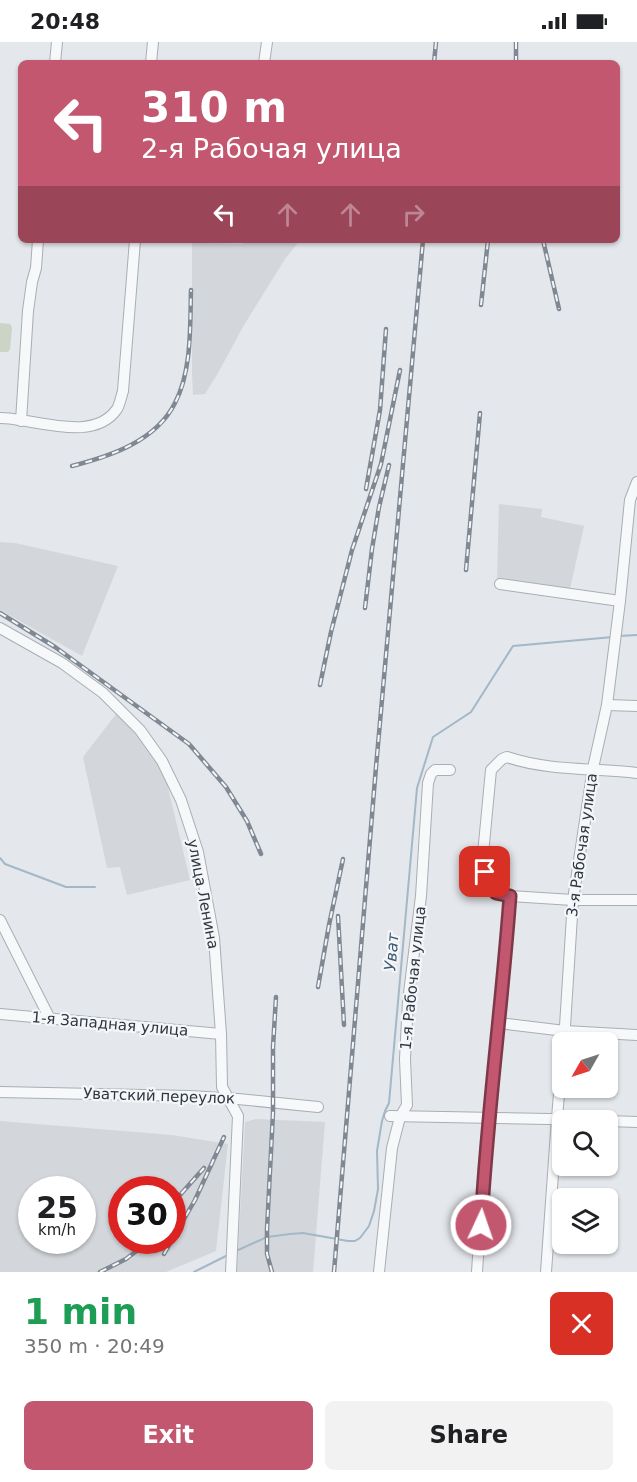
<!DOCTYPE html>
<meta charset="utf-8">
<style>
:root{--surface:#fff;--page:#f2f2f2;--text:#202124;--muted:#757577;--accent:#c2576f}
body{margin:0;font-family:"DejaVu Sans",sans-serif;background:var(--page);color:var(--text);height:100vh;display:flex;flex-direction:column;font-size:22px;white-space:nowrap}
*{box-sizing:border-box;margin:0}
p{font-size:20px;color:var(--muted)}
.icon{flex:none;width:33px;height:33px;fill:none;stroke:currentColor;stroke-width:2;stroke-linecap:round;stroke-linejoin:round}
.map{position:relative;height:1230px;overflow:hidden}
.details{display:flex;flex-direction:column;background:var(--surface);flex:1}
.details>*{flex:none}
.hud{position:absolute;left:18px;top:18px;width:602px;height:183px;border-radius:9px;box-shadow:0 2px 4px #0004;background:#c2576f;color:#fff;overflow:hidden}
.needle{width:39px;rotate:231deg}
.controls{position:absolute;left:552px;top:990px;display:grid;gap:12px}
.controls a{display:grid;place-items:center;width:66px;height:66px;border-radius:9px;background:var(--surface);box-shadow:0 2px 4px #0004;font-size:30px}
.speed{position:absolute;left:18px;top:1134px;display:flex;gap:12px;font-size:30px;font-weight:700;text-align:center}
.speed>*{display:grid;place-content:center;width:78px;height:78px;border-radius:50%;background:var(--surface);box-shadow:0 2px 4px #0004;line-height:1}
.speed small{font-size:15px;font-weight:400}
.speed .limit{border:9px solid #d22;background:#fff;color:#111}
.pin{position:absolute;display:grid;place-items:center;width:51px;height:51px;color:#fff;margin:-26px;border-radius:12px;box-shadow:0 3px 9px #0006}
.me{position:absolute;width:66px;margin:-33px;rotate:3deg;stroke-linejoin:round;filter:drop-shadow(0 0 4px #0008)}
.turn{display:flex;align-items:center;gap:21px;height:126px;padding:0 24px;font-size:27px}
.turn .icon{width:78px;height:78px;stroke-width:2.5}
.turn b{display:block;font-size:42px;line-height:51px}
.lanes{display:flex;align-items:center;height:57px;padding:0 24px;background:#0003;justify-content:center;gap:30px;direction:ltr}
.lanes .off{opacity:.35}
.round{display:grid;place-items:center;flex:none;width:63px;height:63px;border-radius:9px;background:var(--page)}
.overview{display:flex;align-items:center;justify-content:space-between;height:102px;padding:0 24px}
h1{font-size:36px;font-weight:800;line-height:45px;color:#1e9e55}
.action{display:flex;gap:12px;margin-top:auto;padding:12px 24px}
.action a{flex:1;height:69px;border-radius:9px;background:var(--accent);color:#fff;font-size:24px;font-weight:800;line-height:69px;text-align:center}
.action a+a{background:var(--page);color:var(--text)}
.status{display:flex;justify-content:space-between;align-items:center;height:42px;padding:0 30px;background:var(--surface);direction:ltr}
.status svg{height:16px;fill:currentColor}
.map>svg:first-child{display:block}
.built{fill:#d3d7dc;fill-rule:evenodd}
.green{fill:#cbd4c6}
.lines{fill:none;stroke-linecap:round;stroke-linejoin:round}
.stream{stroke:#a3b7c7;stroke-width:2}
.minor-casing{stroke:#a9aeb5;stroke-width:12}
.minor{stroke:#f7f8f9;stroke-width:10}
.rail-casing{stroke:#7f8893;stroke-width:4.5}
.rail{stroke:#f4f6f8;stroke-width:2;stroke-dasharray:7;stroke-linecap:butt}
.route-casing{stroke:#7e3948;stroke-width:15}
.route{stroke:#c2576f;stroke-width:10}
.labels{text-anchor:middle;stroke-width:4.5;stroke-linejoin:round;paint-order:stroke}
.street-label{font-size:15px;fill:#2d3642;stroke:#f4f6f8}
.water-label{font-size:16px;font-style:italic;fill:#3b5872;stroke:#f4f6f8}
</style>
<div class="status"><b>20:48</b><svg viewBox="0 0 49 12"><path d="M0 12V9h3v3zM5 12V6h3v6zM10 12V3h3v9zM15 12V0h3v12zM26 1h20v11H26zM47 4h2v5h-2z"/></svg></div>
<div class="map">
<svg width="637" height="1230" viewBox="0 0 637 1230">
<rect width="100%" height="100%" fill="#e4e7eb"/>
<g class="built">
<polygon points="243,198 300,198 285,217 244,283 218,331 205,352 193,353 192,332 192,201 243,202"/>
<polygon points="499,462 542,467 541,475 584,484 570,547 497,537"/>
<polygon points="0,500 15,501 118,524 82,614 0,568"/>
<polygon points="117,671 150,706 166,737 190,838 127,853 120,825 107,826 83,715"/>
<polygon points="256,1077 325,1080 313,1230 237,1230 245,1080"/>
<path d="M0,1079L172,1093L228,1102L216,1209L166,1230H0ZM32,1148H82V1198H32ZM122,1148H172V1198H122Z"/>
</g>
<polygon class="green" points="0,281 10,282 12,286 10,307 8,310 0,310"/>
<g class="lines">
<g class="stream">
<polyline points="619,594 637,593"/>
<polyline points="0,816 5,822 66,845 95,845"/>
<polyline points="236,1209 267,1195 290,1192 303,1191 348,1199 355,1199 360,1196 369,1184 374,1169 378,1147 377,1109 382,1079 385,1069 389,1061 417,746 433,695 471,670 513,604 613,595"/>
<polyline points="194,1230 228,1213"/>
</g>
<g class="minor-casing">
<g id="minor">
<polyline points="55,21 57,0"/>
<polyline points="151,21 153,0"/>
<polyline points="264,21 267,0"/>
<path d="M0,376C34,376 93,402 117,367C120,362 121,355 123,349L135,198"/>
<polyline points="21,379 28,269 32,240 36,226 38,198"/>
<polyline points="500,542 620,559"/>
<polyline points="0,586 62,621 103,651 140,688 162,719 181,758 198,810 214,896 221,992 222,1045 238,1074 231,1230"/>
<polyline points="607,663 637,664"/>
<polyline points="510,854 573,858 637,858"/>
<polyline points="0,878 50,977"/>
<polyline points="0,972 221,992"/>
<polyline points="499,981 565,989 637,993"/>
<polyline points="564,1000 573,858 593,726 607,663 620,559 630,458 637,440"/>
<polyline points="0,1050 190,1054 238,1057 318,1065"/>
<polyline points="390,1074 603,1078"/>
<polyline points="608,1079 637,1080"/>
<polyline points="379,1230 392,1106 400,1075 407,1063 405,1017 408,959 421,854 428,741 431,732 435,728 450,728"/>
<path d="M477,1230L484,1123L495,1014L499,981L510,854L496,851L488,839L485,830L483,812L491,728L502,717L507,715C548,729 594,726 637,731"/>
<polyline points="546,1230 557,1076 562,1016"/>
</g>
</g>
<use href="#minor" class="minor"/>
<g class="rail-casing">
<g id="rail">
<polyline points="516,0 516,21"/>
<polyline points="434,21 436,0"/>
<polyline points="543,198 559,267"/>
<polyline points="481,263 488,198"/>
<path d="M72,424C111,414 156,399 175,361C192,329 190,283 191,248"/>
<polyline points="366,447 380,368 386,287"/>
<polyline points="466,528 480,371"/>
<polyline points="365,566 372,507 379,465 389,423"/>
<polyline points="0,571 55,605 189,702 226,745 247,779 261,812"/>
<polyline points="320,643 331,590 352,508 381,422 400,328"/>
<polyline points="338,874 344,983"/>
<polyline points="318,945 329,883 343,817"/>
<polyline points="172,1162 204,1126"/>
<polyline points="172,1198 195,1158 224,1095"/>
<polyline points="164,1212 172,1198"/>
<polyline points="100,1230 126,1217 151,1198"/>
<polyline points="272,1230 267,1212 267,1187 273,1071 273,1005 276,955"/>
<polyline points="334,1230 376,725 423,198"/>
</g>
</g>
<use href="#rail" class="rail"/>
</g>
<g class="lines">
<g class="route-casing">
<path id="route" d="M481,1183C487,1073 502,964 510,854L496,851L488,839L485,830"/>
</g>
<use href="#route" class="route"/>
</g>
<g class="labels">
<g class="street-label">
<text transform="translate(582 803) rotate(-82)" y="5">3-я Рабочая улица</text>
<text transform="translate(203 852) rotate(79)" y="5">улица Ленина</text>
<text transform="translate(413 936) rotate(-84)" y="5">1-я Рабочая улица</text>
<text transform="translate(110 982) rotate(5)" y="5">1-я Западная улица</text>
<text transform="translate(159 1054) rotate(2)" y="5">Уватский переулок</text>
</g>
<g class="water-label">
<text transform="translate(391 910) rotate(-85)" y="6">Уват</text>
</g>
</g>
</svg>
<div class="controls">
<a><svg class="needle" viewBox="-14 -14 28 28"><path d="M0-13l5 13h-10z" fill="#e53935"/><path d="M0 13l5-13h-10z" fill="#757577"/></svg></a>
<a><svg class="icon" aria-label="search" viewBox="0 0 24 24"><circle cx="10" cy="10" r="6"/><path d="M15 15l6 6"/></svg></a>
<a><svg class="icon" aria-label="layers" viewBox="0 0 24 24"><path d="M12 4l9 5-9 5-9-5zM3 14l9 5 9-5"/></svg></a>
</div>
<div class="speed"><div>25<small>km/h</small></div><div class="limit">30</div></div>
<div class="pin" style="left:485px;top:830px;background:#d93025"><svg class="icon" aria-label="arrive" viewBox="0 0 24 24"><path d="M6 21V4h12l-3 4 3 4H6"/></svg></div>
<svg class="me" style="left:481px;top:1183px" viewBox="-20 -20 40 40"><circle r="17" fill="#c2576f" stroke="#fff" stroke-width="3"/><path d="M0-11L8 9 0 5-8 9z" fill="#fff"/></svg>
<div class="hud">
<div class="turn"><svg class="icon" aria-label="left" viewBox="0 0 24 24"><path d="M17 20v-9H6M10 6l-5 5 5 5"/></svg><div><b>310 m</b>2-я Рабочая улица</div></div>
<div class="lanes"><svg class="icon" aria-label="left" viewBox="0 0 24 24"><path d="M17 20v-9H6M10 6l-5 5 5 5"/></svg><svg class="icon off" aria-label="ahead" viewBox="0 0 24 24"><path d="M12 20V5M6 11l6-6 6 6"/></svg><svg class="icon off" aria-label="ahead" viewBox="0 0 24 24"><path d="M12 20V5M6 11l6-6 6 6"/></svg><svg class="icon off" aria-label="right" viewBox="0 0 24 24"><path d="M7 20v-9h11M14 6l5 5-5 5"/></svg></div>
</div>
</div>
<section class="details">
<div class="overview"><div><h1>1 min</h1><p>350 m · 20:49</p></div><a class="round" style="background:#d93025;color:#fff"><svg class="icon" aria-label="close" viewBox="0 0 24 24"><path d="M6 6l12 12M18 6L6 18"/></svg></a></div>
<div class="action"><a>Exit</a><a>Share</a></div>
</section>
